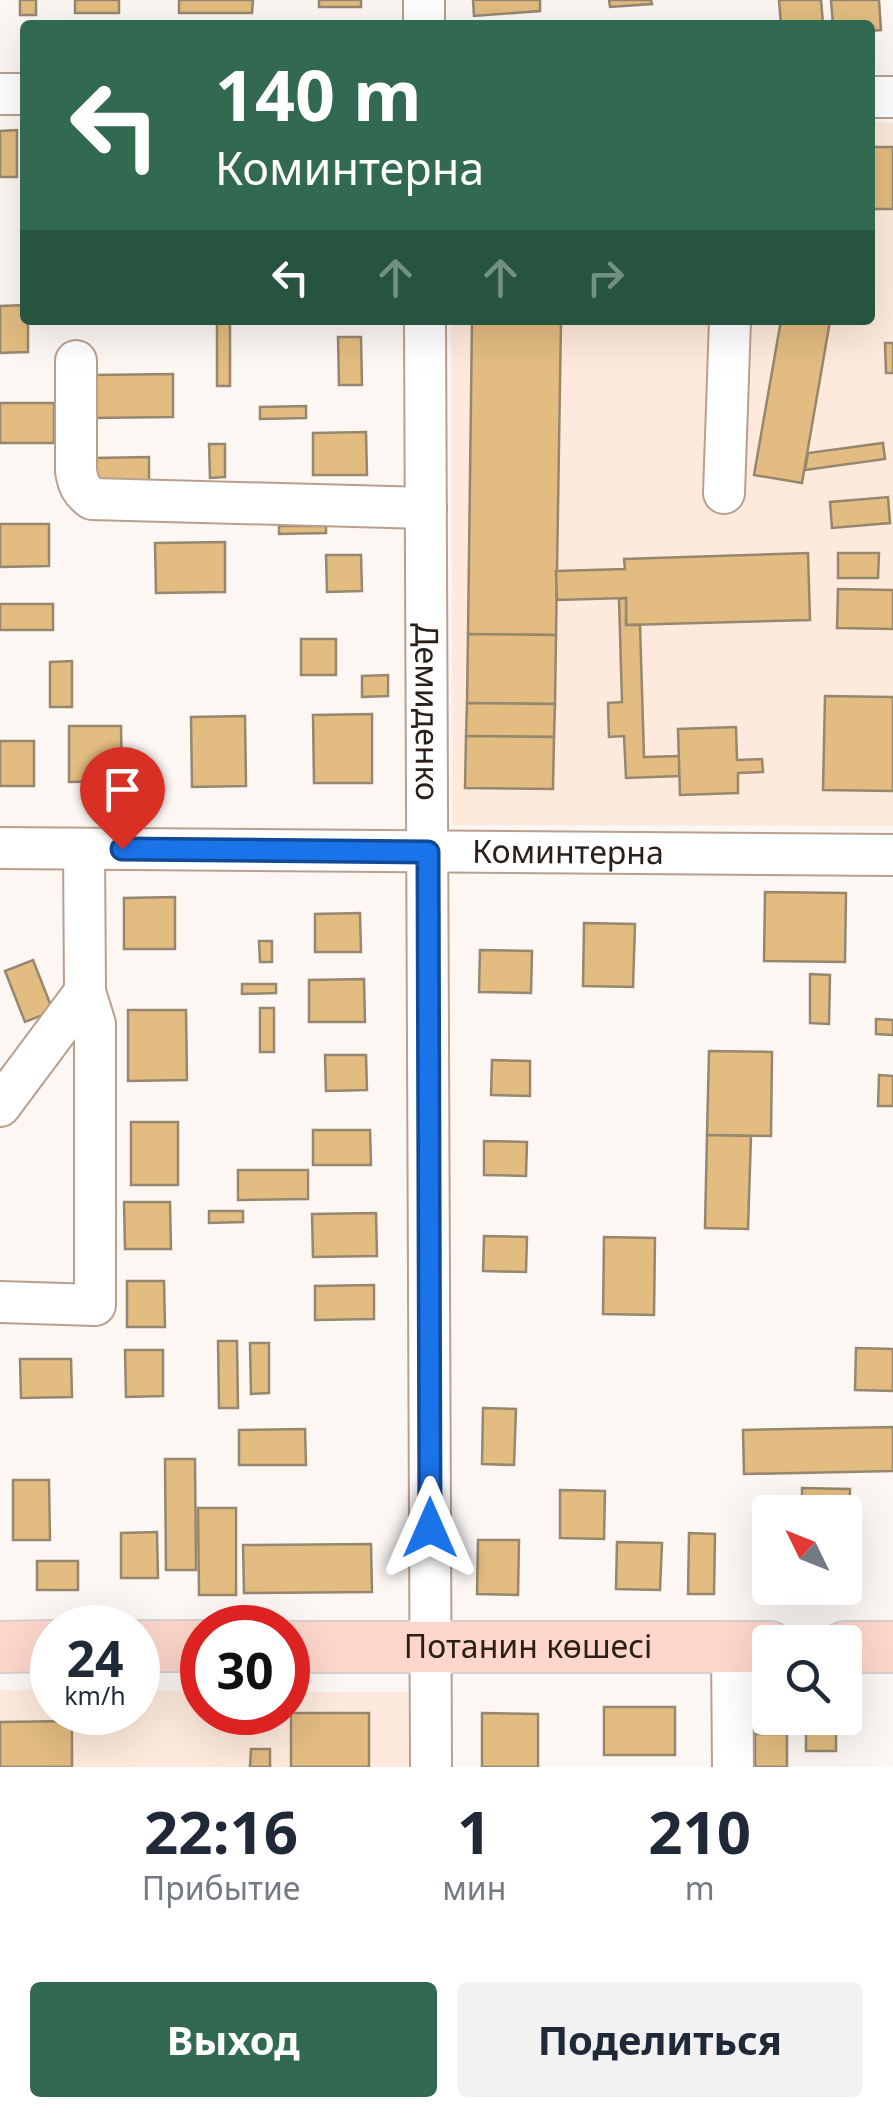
<!DOCTYPE html>
<html lang="ru">
<meta charset="utf-8">
<style>
:root{--surface:#fff;--page:#f2f2f3;--text:#1f2937;--muted:#747a83;--accent:#316951}
body{margin:0;font-family:"Noto Sans",sans-serif;background:var(--page);color:var(--text);height:100vh;display:flex;flex-direction:column;font-size:38px;white-space:nowrap}
*{box-sizing:border-box;margin:0}
p{font-size:32px;color:var(--muted)}
.icon{flex:none;width:55px;height:55px;fill:none;stroke:currentColor;stroke-width:2;stroke-linecap:round;stroke-linejoin:round}
.map{position:relative;height:1767px;overflow:hidden}
.drawer{display:flex;flex-direction:column;background:var(--surface);flex:1}
.drawer>*{flex:none}
.banner{position:absolute;left:20px;top:20px;width:855px;height:305px;border-radius:10px;box-shadow:0 10px 40px #0002;background:#316951;color:#fff;overflow:hidden}
.needle{width:65px;rotate:313deg}
.buttons{position:absolute;left:752px;top:1495px;display:grid;gap:20px}
.buttons a{display:grid;place-items:center;width:110px;height:110px;border-radius:10px;background:var(--surface);box-shadow:0 10px 40px #0002;font-size:50px}
.speed{position:absolute;left:30px;top:1605px;display:flex;gap:20px;font-size:50px;font-weight:700;text-align:center}
.speed>*{display:grid;place-content:center;width:130px;height:130px;border-radius:50%;background:var(--surface);box-shadow:0 10px 40px #0002;line-height:1}
.speed small{font-size:25px;font-weight:400}
.speed .limit{border:15px solid #d22;background:#fff;color:#111}
.pin{position:absolute;display:grid;place-items:center;width:85px;height:85px;color:#fff;margin:-102px -42px;border-radius:50% 50% 50% 0;rotate:-45deg;box-shadow:0 0 10px #0007}
.pin .icon{rotate:45deg}
.me{position:absolute;width:110px;margin:-55px;rotate:0deg;stroke-linejoin:round;filter:drop-shadow(0 0 8px #0008)}
.turn{display:flex;align-items:center;gap:35px;height:210px;padding:0 30px;font-size:45px}
.turn .icon{width:130px;height:130px;stroke-width:2.5}
.turn b{display:block;font-size:70px;line-height:85px}
.lanes{display:flex;align-items:center;height:95px;padding:0 30px;background:#0003;justify-content:center;gap:50px;direction:ltr}
.lanes .off{opacity:.35}
.eta{display:flex;justify-content:space-evenly;align-items:center;height:170px;text-align:center}
.eta b{font-size:60px;font-weight:700;line-height:70px}
.primary-button{display:flex;gap:20px;margin-top:auto;padding:20px 30px}
.primary-button a{flex:1;height:115px;border-radius:10px;background:var(--accent);color:#fff;font-size:40px;font-weight:700;line-height:115px;text-align:center}
.primary-button a+a{background:var(--page);color:var(--text)}
.map>svg:first-child{display:block}
.built{fill:#feeadc}
.building{fill:#e2bc80;stroke:#97876f;stroke-width:2.5}
.lines{fill:none;stroke-linecap:round;stroke-linejoin:round}
.minor-casing{stroke:#b99f8e;stroke-width:44}
.major-casing{stroke:#d4d2d1;stroke-width:54}
.minor{stroke:#fff;stroke-width:40}
.major{stroke:#fed6cb;stroke-width:50}
.route-casing{stroke:#114b97;stroke-width:25}
.route{stroke:#1a73e8;stroke-width:18}
.labels{text-anchor:middle;stroke-width:8;stroke-linejoin:round;paint-order:stroke}
.street-label{font-size:32px;fill:#2a2019;stroke:#fcf7f3}
</style>
<div class="map">
<svg width="893" height="1767" viewBox="0 0 893 1767">
<rect width="100%" height="100%" fill="#fcf7f3"/>
<g class="built">
<polygon points="870,122 893,123 893,826 452,825 451,320 870,320"/>
<polygon points="0,1690 52,1690 52,1712 138,1712 138,1691 202,1691 202,1712 288,1712 288,1692 408,1692 409,1767 0,1767"/>
</g>
<g class="building">
<rect x="20" y="0" width="16" height="15"/>
<rect x="75" y="0" width="44" height="13"/>
<polygon points="179,0 253,0 252,13 179,13"/>
<rect x="319" y="0" width="42" height="7"/>
<polygon points="473,0 540,0 540,11 474,16"/>
<polygon points="609,0 651,0 652,4 610,7"/>
<polygon points="779,0 821,0 823,24 781,25"/>
<polygon points="831,0 879,0 881,30 870,31 870,25 833,25"/>
<polygon points="17,130 17,177 0,177 0,131"/>
<rect x="870" y="147" width="23" height="62"/>
<polygon points="25,305 25,320 28,320 28,352 0,353 0,306"/>
<rect x="217" y="320" width="13" height="66"/>
<polygon points="472,320 561,320 556,635 468,634"/>
<polygon points="781,320 830,321 802,483 754,475"/>
<polygon points="338,337 361,337 362,385 339,385"/>
<polygon points="885,343 893,343 893,373 886,373"/>
<polygon points="173,374 173,417 93,418 92,375"/>
<rect x="0" y="403" width="54" height="40"/>
<polygon points="306,406 306,418 260,419 260,407"/>
<polygon points="366,432 367,475 313,475 313,433"/>
<polygon points="883,443 885,459 805,470 808,453"/>
<polygon points="209,444 225,444 225,477 210,478"/>
<polygon points="149,457 149,487 94,487 94,458"/>
<polygon points="888,497 890,523 832,528 830,502"/>
<polygon points="0,524 49,524 49,566 0,567"/>
<polygon points="279,526 326,526 326,533 279,534"/>
<polygon points="225,542 225,592 156,593 155,543"/>
<polygon points="808,553 810,620 626,625 626,598 557,600 556,571 625,569 624,559"/>
<polygon points="838,553 879,553 878,578 838,578"/>
<polygon points="326,555 361,555 362,591 327,592"/>
<polygon points="838,589 893,590 893,629 837,628"/>
<polygon points="626,598 626,625 640,625 644,757 679,756 680,776 626,778 624,736 609,737 608,703 622,702 619,599"/>
<rect x="0" y="604" width="53" height="26"/>
<polygon points="468,634 556,635 555,704 467,703"/>
<rect x="301" y="639" width="35" height="36"/>
<polygon points="72,661 72,707 50,707 50,662"/>
<polygon points="388,675 388,696 362,697 362,676"/>
<polygon points="825,696 893,697 893,791 823,790"/>
<polygon points="467,703 555,704 554,737 466,736"/>
<polygon points="372,714 372,783 314,783 313,715"/>
<polygon points="245,716 246,786 192,787 191,717"/>
<polygon points="69,726 121,726 122,781 69,782"/>
<polygon points="736,727 737,760 762,759 763,772 738,773 738,793 680,795 678,729"/>
<polygon points="466,736 554,737 553,789 465,788"/>
<rect x="0" y="741" width="34" height="45"/>
<polygon points="765,892 846,893 845,962 764,961"/>
<polygon points="175,897 175,949 124,949 124,898"/>
<polygon points="360,913 361,952 315,952 315,914"/>
<polygon points="584,923 635,924 633,987 583,986"/>
<polygon points="259,941 272,941 272,962 260,962"/>
<polygon points="480,950 532,951 531,993 479,992"/>
<polygon points="33,960 53,1011 25,1022 5,971"/>
<polygon points="810,974 830,975 829,1024 810,1023"/>
<polygon points="364,979 365,1022 309,1022 309,980"/>
<polygon points="242,984 276,984 276,993 242,994"/>
<rect x="260" y="1008" width="14" height="44"/>
<polygon points="128,1010 186,1010 187,1080 128,1081"/>
<polygon points="876,1019 893,1020 893,1035 876,1034"/>
<polygon points="709,1051 772,1052 771,1136 707,1135"/>
<polygon points="325,1055 366,1055 367,1090 326,1091"/>
<polygon points="492,1060 530,1061 530,1096 491,1095"/>
<polygon points="879,1075 893,1076 893,1106 878,1106"/>
<rect x="131" y="1122" width="47" height="63"/>
<polygon points="313,1130 370,1130 371,1165 313,1165"/>
<polygon points="707,1135 751,1136 748,1229 705,1228"/>
<polygon points="484,1141 527,1142 526,1176 484,1175"/>
<polygon points="238,1170 308,1170 308,1199 238,1200"/>
<polygon points="124,1202 170,1202 171,1249 125,1249"/>
<polygon points="209,1211 243,1211 243,1222 209,1223"/>
<polygon points="376,1213 377,1256 313,1257 312,1214"/>
<polygon points="484,1236 527,1237 526,1272 483,1271"/>
<polygon points="604,1237 655,1238 654,1315 603,1314"/>
<polygon points="127,1281 164,1281 165,1327 127,1327"/>
<polygon points="374,1285 374,1319 315,1320 315,1286"/>
<polygon points="218,1341 237,1341 238,1408 219,1408"/>
<polygon points="250,1343 269,1343 269,1393 251,1394"/>
<polygon points="856,1348 893,1349 893,1391 855,1390"/>
<polygon points="125,1350 163,1350 163,1396 126,1397"/>
<polygon points="20,1359 71,1359 72,1397 21,1398"/>
<polygon points="483,1408 516,1409 514,1465 482,1464"/>
<polygon points="893,1427 893,1471 744,1474 743,1430"/>
<polygon points="305,1429 306,1465 239,1465 239,1430"/>
<polygon points="165,1459 195,1459 196,1570 166,1570"/>
<polygon points="13,1480 49,1480 50,1540 13,1540"/>
<polygon points="802,1488 850,1489 849,1531 845,1531 845,1512 802,1512"/>
<polygon points="560,1490 605,1491 604,1539 560,1538"/>
<polygon points="198,1508 236,1508 236,1595 199,1595"/>
<polygon points="157,1532 158,1578 121,1578 121,1533"/>
<polygon points="689,1533 715,1534 714,1594 688,1594"/>
<polygon points="478,1540 519,1540 518,1595 477,1594"/>
<polygon points="617,1542 662,1543 660,1590 616,1589"/>
<polygon points="371,1544 372,1592 244,1593 243,1545"/>
<rect x="37" y="1561" width="41" height="29"/>
<rect x="604" y="1707" width="71" height="48"/>
<rect x="291" y="1713" width="78" height="54"/>
<polygon points="482,1713 538,1714 538,1767 482,1767"/>
<rect x="806" y="1718" width="30" height="33"/>
<polygon points="72,1721 72,1767 0,1767 0,1722"/>
<rect x="755" y="1734" width="32" height="33"/>
<polygon points="251,1749 270,1749 270,1767 250,1767"/>
</g>
<g class="lines">
<g class="minor-casing">
<g id="minor">
<polyline points="424,0 424,25"/>
<polyline points="0,94 25,94"/>
<polyline points="870,97 893,97"/>
<path id="s1" d="M425,320L431,1767"/>
<path d="M76,361V471C78,484 81,491 92,499L426,508"/>
<polyline points="724,493 730,320"/>
<path id="s2" d="M0,848L893,855"/>
<polyline points="0,1106 85,992 84,849"/>
<polyline points="0,1302 95,1305 95,1024 85,992"/>
<polyline points="732,1648 733,1767"/>
</g>
</g>
<g class="major-casing">
<g id="major">
<polyline points="138,1646 202,1646"/>
<polyline points="0,1647 52,1646"/>
<path id="s3" d="M288,1647H770"/>
<polyline points="845,1647 893,1647"/>
</g>
</g>
<use href="#minor" class="minor"/>
<use href="#major" class="major"/>
</g>
<g class="lines">
<g class="route-casing">
<polyline id="route" points="122,849 428,852 430,1528"/>
</g>
<use href="#route" class="route"/>
</g>
<g class="labels">
<g class="street-label">
<text dy="11" stroke="none"><textPath href="#s1" startOffset="392">Демиденко</textPath></text>
<text dy="11" stroke="none"><textPath href="#s2" startOffset="568">Коминтерна</textPath></text>
<text dy="11" stroke="none"><textPath href="#s3" startOffset="240">Потанин көшесі</textPath></text>
</g>
</g>
</svg>
<div class="buttons">
<a><svg class="needle" viewBox="-14 -14 28 28"><path d="M0-13l5 13h-10z" fill="#e53935"/><path d="M0 13l5-13h-10z" fill="#747a83"/></svg></a>
<a><svg class="icon" aria-label="search" viewBox="0 0 24 24"><circle cx="10" cy="10" r="6"/><path d="M15 15l6 6"/></svg></a>
</div>
<div class="speed"><div>24<small>km/h</small></div><div class="limit">30</div></div>
<div class="pin" style="left:122px;top:849px;background:#d93025"><svg class="icon" aria-label="arrive" viewBox="0 0 24 24"><path d="M6 21V4h12l-3 4 3 4H6"/></svg></div>
<svg class="me" style="left:430px;top:1528px" viewBox="-20 -20 40 40"><path d="M0-17L14 15 0 8-14 15z" fill="#1a73e8" stroke="#fff" stroke-width="4"/></svg>
<div class="banner">
<div class="turn"><svg class="icon" aria-label="left" viewBox="0 0 24 24"><path d="M17 20v-9H6M10 6l-5 5 5 5"/></svg><div><b>140 m</b>Коминтерна</div></div>
<div class="lanes"><svg class="icon" aria-label="left" viewBox="0 0 24 24"><path d="M17 20v-9H6M10 6l-5 5 5 5"/></svg><svg class="icon off" aria-label="ahead" viewBox="0 0 24 24"><path d="M12 20V5M6 11l6-6 6 6"/></svg><svg class="icon off" aria-label="ahead" viewBox="0 0 24 24"><path d="M12 20V5M6 11l6-6 6 6"/></svg><svg class="icon off" aria-label="right" viewBox="0 0 24 24"><path d="M7 20v-9h11M14 6l5 5-5 5"/></svg></div>
</div>
</div>
<section class="drawer">
<div class="eta">
<div><b>22:16</b><p>Прибытие</p></div>
<div><b>1</b><p>мин</p></div>
<div><b>210</b><p>m</p></div>
</div>
<div class="primary-button"><a>Выход</a><a>Поделиться</a></div>
</section>
